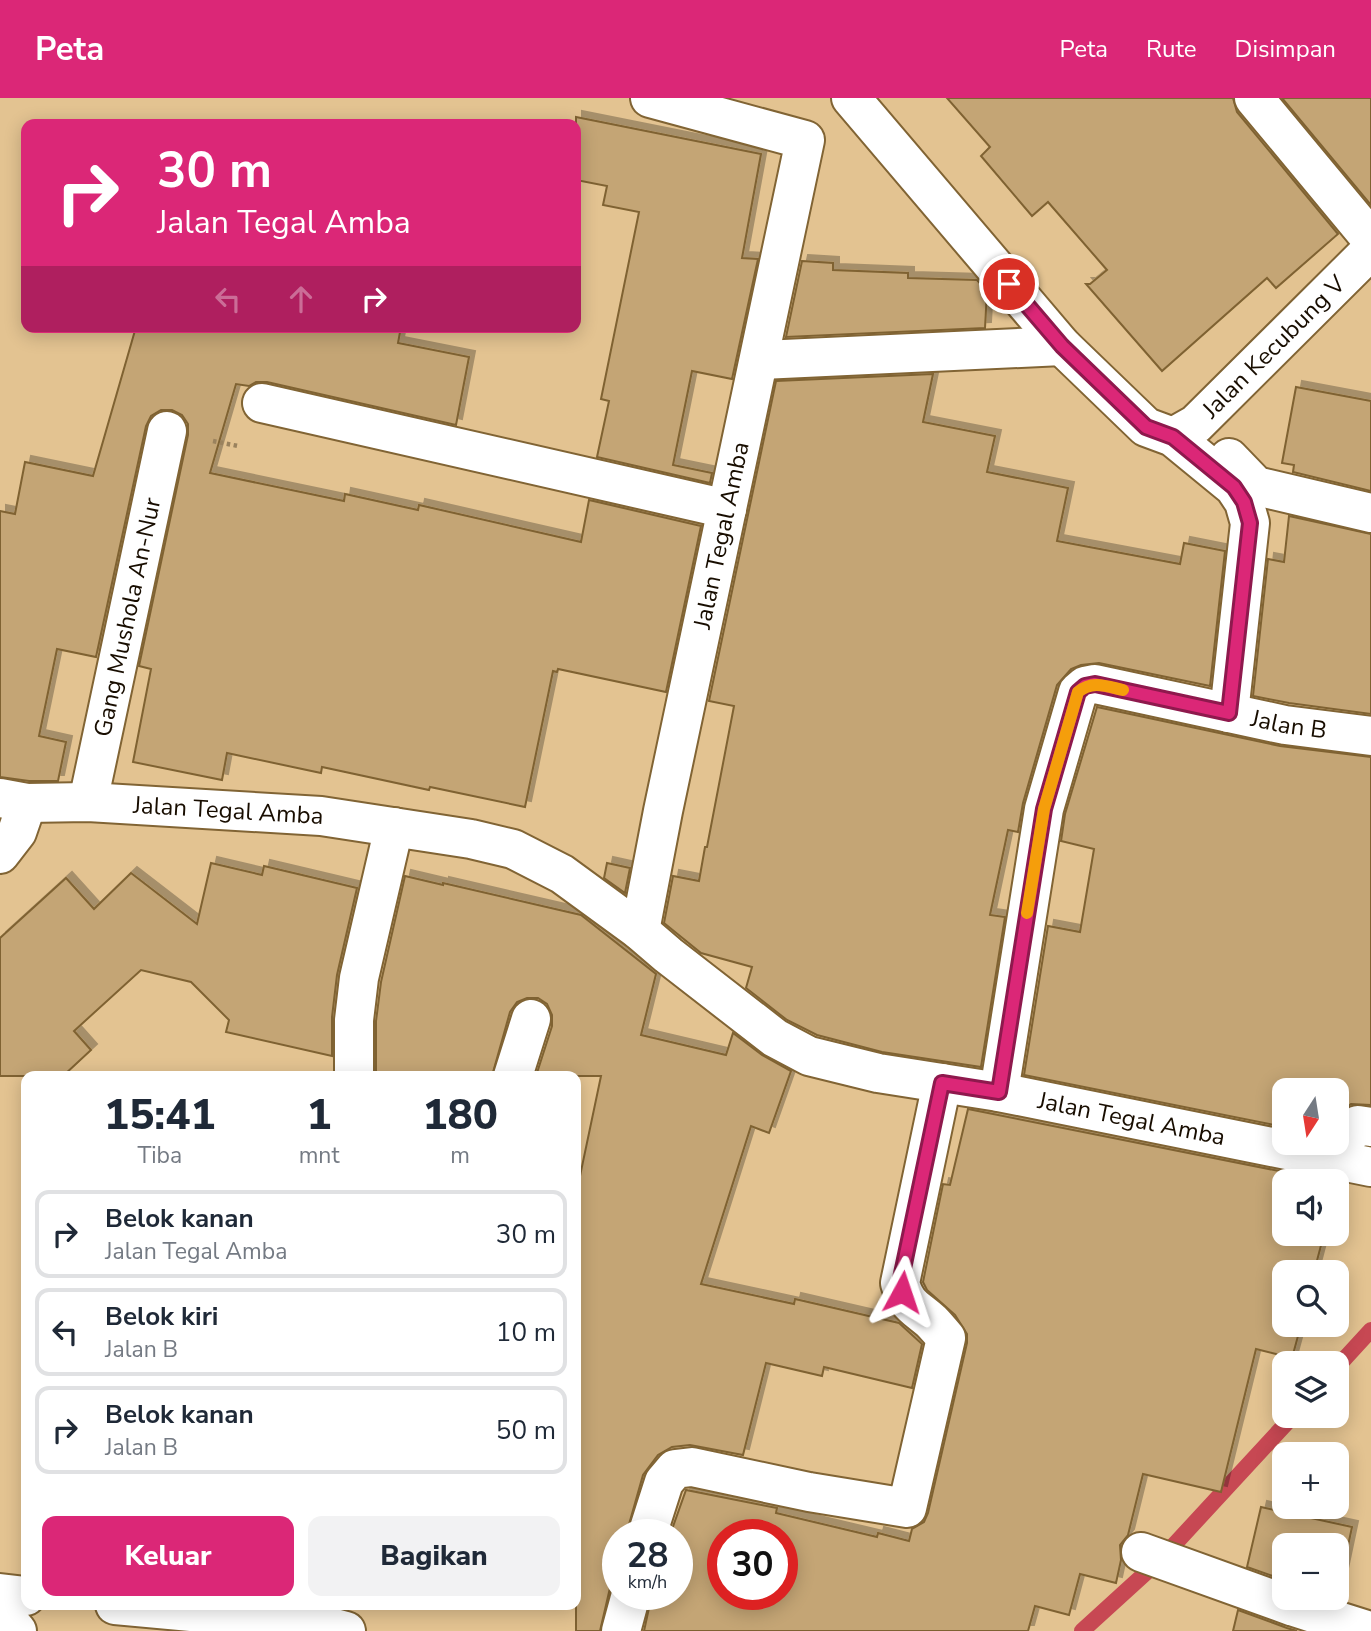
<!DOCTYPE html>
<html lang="id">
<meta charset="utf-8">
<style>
:root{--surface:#fff;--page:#f2f2f3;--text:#1f2937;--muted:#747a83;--line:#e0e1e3;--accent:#db2777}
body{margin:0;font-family:"Nunito Sans",sans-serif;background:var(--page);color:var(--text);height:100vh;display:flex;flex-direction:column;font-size:26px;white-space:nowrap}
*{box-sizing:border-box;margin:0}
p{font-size:23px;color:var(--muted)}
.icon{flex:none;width:38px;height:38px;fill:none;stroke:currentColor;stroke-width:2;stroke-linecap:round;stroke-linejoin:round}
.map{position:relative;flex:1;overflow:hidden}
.details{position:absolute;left:21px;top:973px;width:560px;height:539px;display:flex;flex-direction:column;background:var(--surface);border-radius:14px;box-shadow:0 4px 18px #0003}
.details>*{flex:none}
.guide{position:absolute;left:21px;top:21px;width:560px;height:214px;border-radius:14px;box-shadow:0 4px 18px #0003;background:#db2777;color:#fff;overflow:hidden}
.needle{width:46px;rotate:192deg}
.fabs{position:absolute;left:1272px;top:980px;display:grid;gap:14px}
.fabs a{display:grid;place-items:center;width:77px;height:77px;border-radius:14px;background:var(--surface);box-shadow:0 4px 18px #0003;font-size:35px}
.speed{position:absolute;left:602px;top:1421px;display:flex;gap:14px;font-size:35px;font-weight:700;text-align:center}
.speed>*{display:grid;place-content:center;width:91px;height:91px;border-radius:50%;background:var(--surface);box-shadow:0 4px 18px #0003;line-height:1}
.speed small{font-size:18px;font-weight:400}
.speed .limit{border:10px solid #d22;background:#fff;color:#111}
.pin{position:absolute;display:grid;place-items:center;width:60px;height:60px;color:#fff;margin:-30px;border:4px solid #fff;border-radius:50%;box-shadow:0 2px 7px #0007}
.me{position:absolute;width:77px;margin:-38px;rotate:5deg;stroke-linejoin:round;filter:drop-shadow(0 0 5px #0008)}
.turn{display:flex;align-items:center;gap:24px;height:147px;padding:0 21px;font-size:32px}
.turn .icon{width:91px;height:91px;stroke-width:2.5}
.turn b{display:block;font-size:49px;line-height:60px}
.lanes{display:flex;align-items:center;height:66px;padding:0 21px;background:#0003;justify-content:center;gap:35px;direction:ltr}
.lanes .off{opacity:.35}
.eta{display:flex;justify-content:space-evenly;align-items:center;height:119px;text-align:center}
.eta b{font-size:42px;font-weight:800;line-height:49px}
.primary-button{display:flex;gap:14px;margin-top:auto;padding:14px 21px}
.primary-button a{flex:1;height:80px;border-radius:14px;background:var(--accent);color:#fff;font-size:28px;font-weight:800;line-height:80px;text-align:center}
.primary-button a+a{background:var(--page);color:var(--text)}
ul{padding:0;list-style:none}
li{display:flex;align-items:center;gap:21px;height:88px;margin:0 14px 10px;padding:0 7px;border:4px solid var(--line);border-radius:14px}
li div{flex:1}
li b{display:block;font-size:26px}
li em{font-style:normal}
header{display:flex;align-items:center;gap:42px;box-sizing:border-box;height:98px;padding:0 35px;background:var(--accent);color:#fff}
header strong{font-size:33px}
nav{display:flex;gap:38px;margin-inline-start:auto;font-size:24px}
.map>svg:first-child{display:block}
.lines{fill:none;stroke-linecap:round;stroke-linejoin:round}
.stream{stroke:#c74853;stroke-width:16}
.building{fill:#c4a574;stroke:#7f6232;stroke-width:2;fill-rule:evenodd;filter:url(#shadow)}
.minor-casing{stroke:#816434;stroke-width:42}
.path{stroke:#9a825d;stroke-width:4.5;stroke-dasharray:3.5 3.5;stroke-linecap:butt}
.minor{stroke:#fff;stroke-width:38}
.route-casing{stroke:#8e194d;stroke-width:18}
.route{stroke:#db2777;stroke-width:12}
.slow{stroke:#f59e0b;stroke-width:12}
.labels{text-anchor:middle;stroke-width:6;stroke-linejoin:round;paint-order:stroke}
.street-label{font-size:24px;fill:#180d00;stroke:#f0d09d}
</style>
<header>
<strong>Peta</strong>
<nav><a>Peta</a><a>Rute</a><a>Disimpan</a></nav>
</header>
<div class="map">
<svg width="1371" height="1533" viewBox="0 0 1371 1533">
<defs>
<filter id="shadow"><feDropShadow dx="6" dy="-6" stdDeviation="0" flood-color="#0004"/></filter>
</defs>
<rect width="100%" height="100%" fill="#e3c391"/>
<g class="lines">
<g class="stream">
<polyline points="1337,1269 1371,1232"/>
<polyline points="1082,1533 1161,1461 1293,1318"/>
</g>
</g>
<g class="building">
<polygon points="947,0 1233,0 1237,14 1338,136 1276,190 1267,180 1162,273 1086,186 1090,186 1107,172 1048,104 1032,118 981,58 990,49"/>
<polygon points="1282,0 1371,0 1371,107"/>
<polygon points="576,19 761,56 742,160 758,161 732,281 692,273 673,367 712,375 710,385 597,359 609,303 601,301 639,114 603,107 607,88 576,82"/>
<polygon points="802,163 833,165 833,172 908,175 908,180 977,182 987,193 985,230 786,239"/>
<polygon points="136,229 401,229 398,245 469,259 456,327 267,284 256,284 249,288 236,286 210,375 344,403 345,396 418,412 419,407 581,444 589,402 701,428 666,594 558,571 557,574 553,573 525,709 430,689 429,692 322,669 321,675 227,655 222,682 133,664 151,571 139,568 188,337 188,326 182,317 172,312 161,312 151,318 146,328 96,559 57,551 39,638 66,644 58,683 29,683 0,679 0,413 15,416 25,364 93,378"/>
<polygon points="933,276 923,324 995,338 987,374 1068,390 1057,443 1180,466 1184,445 1225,453 1210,588 1099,565 1081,567 1071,571 1057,587 1023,705 1018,734 1008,732 990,817 1005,819 981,969 882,954 817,937 787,922 746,890 752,869 701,855 664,825 673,778 699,783 705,749 707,749 734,608 709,603 776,283"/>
<polygon points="1296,289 1371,303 1371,393 1293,374 1294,367 1282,365"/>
<polygon points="1289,418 1371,436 1371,616 1289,605 1253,598 1268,461 1284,464"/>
<polygon points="1097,609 1280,648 1371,659 1371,1007 1351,1006 1339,1016 1337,992 1284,992 1284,1029 1024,977 1048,828 1080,834 1094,751 1061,743 1065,716"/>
<polygon points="211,765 262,777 264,768 357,790 337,877 332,919 332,958 226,934 229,922 191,884 141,872 74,933 91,952 63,978 0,978 0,840 66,780 94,811 131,775 197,826"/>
<polygon points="607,765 630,770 625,795 604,780"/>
<polygon points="405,778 443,787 443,785 581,817 656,876 641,937 726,957 733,935 762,957 791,973 769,1035 751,1028 701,1186 794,1206 795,1201 899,1225 922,1246 912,1290 824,1269 822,1278 766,1265 743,1357 690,1347 672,1349 658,1357 643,1377 626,1437 618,1437 618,1479 610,1490 600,1533 576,1533 576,1097 601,978 536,978 552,928 552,917 547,906 538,900 527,900 517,904 510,914 492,978 376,978 376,923 381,884"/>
<path d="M968,1011L1284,1074V1136H1324L1314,1174H1284V1227H1301L1292,1260L1256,1251L1221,1394L1143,1376L1128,1437L1120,1447L1121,1462L1116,1485L1080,1476L1069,1517L1035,1508L1028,1533H644L652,1496H677V1437H670L686,1392L777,1410L776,1415L877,1439L878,1435L909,1443L912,1431L924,1424L928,1415L967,1245V1236L955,1217L927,1192L923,1184L943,1086L950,1087ZM723,1437H782V1496H723Z"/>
<polygon points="1261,1409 1352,1429 1337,1500 1337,1447 1284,1447 1284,1482 1247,1469"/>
<polygon points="1238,1512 1287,1530 1297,1533 1233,1533"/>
</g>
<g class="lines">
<g class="minor-casing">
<g id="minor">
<polyline points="851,0 1062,248 1146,329 1173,339 1234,389 1244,404 1250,425 1229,615"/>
<polyline points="1254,0 1371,141"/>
<polyline points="760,262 1062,248"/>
<polyline points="262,305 727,411"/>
<path id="s1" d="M1173,339L1196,326L1371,152"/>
<polyline points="1229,360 1256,388 1371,415"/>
<path id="s2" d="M0,700L27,705L88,704L321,718L471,741L513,751L562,776L640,833L668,857L775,940L809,958L878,975L999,994L1371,1069"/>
<path id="s3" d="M88,704L167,333"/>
<polyline points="0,756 17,734 27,705"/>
<path id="s4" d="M640,833L663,713L805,42L650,0"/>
<polyline points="354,978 354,922 359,880 394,729"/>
<polyline points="513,978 531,921"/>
<path id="s5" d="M999,994L1044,711L1078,594L1085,588L1095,586L1285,627L1371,638"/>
<polyline points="1327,1060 1358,1027 1371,1029"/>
<path d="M647,1437L664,1384L675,1371L692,1369L809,1394L907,1410L946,1240C941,1234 936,1228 931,1223C915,1209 906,1207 900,1185L942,985"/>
<polyline points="1141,1454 1294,1509 1370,1533"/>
<polyline points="0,1495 26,1498"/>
<polyline points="115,1507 320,1526 346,1533"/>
<polyline points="0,1513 17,1533"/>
<polyline points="621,1533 631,1496"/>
</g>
</g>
<polyline class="path" points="213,343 238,348"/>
<use href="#minor" class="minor"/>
</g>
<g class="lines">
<g class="route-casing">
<polyline id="route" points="902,1194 900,1185 942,985 999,994 1044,711 1078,594 1085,588 1095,586 1229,615 1250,425 1244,404 1234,389 1173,339 1146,329 1062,248 1009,186"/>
</g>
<use href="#route" class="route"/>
<path class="slow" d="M1027,815L1044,711L1078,594C1092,582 1106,588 1123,592"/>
</g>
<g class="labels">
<g class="street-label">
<text dy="8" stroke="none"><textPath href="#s1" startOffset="136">Jalan Kecubung V</textPath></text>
<text dy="8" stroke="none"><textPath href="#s4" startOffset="404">Jalan Tegal Amba</textPath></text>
<text dy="8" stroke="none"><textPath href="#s3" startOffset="189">Gang Mushola An-Nur</textPath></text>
<text dy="8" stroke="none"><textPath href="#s5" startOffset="626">Jalan B</textPath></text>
<text dy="8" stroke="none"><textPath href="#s2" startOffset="229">Jalan Tegal Amba</textPath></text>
<text dy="8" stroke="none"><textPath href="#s2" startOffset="1208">Jalan Tegal Amba</textPath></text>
</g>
</g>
</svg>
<div class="fabs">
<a><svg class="needle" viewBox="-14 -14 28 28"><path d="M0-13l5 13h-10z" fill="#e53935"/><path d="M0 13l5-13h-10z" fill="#747a83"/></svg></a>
<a><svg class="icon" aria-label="sound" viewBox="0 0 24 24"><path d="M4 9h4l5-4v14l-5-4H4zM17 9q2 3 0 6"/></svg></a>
<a><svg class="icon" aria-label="search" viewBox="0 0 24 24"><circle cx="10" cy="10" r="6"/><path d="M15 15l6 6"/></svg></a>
<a><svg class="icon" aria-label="layers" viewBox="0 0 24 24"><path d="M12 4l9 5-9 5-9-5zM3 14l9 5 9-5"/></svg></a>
<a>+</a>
<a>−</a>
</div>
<div class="speed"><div>28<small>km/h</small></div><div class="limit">30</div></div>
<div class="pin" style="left:1009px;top:186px;background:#d93025"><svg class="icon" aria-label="arrive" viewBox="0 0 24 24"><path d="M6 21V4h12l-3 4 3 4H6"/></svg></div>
<svg class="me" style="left:902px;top:1194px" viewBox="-20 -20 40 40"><path d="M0-17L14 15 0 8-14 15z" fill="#db2777" stroke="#fff" stroke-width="4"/></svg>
<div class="guide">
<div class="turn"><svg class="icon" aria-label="right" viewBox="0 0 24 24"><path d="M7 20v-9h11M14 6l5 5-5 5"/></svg><div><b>30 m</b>Jalan Tegal Amba</div></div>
<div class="lanes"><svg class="icon off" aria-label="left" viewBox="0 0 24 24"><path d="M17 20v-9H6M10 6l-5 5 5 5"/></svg><svg class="icon off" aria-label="ahead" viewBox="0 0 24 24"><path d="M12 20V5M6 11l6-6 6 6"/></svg><svg class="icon" aria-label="right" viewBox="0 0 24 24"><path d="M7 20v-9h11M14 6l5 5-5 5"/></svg></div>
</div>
<section class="details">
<div class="eta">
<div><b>15:41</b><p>Tiba</p></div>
<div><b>1</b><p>mnt</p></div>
<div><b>180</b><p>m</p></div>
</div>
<ul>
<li><svg class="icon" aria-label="right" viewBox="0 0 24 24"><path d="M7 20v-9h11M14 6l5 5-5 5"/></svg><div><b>Belok kanan</b><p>Jalan Tegal Amba</p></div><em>30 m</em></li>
<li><svg class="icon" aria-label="left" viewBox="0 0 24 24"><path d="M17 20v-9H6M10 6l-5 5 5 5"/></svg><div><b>Belok kiri</b><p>Jalan B</p></div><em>10 m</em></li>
<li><svg class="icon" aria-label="right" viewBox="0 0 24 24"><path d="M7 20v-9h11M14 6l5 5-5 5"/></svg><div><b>Belok kanan</b><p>Jalan B</p></div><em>50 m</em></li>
</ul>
<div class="primary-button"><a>Keluar</a><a>Bagikan</a></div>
</section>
</div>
